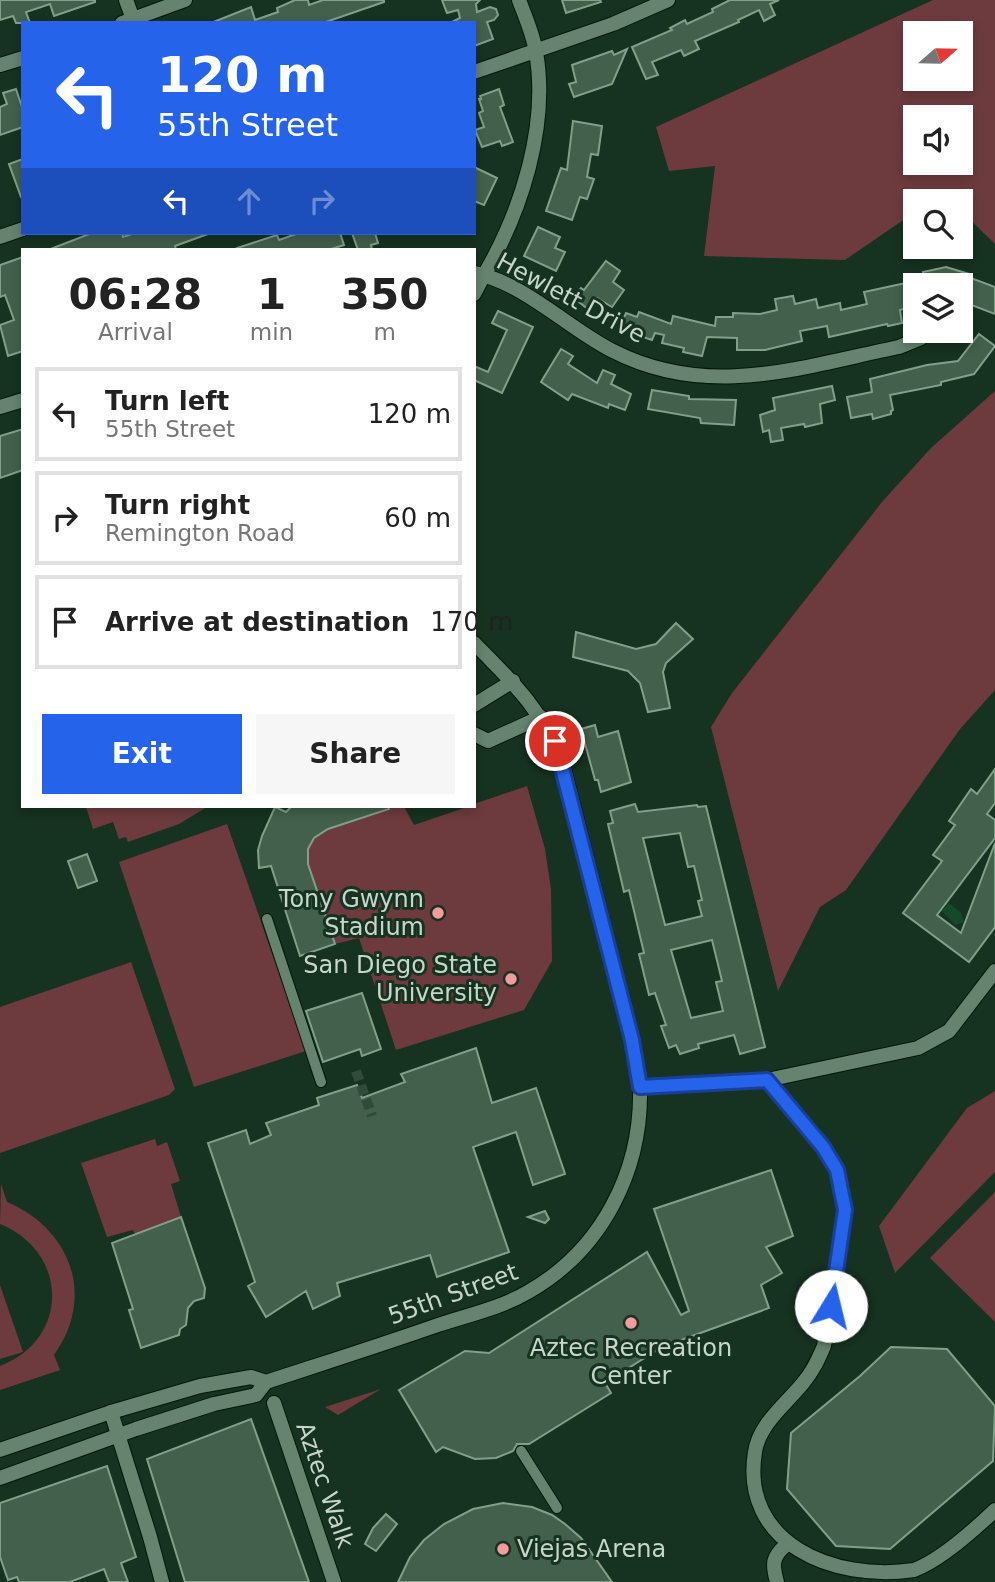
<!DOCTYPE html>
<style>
:root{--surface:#fff;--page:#f6f6f6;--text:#222;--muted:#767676;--line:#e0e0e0;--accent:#2563eb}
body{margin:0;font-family:"DejaVu Sans",sans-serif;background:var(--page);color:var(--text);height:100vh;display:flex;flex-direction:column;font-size:26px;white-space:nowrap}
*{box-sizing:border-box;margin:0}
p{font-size:23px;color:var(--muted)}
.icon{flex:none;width:38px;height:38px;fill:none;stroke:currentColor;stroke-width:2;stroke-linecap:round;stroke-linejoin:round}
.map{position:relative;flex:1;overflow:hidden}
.drawer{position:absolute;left:21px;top:248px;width:455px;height:560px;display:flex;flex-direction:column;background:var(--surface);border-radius:0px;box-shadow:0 4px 10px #0003}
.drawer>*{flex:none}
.hud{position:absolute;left:21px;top:21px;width:455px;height:214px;border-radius:0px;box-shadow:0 4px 10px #0003;background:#2563eb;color:#fff;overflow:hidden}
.needle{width:46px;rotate:70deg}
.tools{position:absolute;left:903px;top:21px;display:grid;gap:14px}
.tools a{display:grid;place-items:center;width:70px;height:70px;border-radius:0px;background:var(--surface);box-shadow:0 4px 10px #0003;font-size:35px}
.pin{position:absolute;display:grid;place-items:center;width:60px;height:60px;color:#fff;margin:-30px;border:4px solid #fff;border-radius:50%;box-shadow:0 2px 7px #0007}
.me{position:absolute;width:77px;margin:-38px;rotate:9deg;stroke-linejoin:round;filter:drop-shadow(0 0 5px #0008)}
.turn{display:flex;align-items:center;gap:24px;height:147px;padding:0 21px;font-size:32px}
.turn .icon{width:91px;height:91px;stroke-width:2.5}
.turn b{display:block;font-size:49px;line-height:60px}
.lanes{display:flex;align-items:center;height:66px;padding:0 21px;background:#0003;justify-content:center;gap:35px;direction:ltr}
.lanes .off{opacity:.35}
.eta{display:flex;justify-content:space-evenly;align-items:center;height:119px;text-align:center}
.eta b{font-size:42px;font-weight:600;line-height:49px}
.button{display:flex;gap:14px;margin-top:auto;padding:14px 21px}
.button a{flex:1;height:80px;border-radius:0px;background:var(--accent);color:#fff;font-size:28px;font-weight:600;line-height:80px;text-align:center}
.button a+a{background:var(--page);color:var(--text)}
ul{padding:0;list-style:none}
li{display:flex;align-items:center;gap:21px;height:94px;margin:0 14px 10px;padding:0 7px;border:4px solid var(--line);border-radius:0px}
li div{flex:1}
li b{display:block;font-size:26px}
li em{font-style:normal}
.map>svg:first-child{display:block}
.green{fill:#6d3b3d;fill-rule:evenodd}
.water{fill:#144a2a}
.building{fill:#42604b;stroke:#80a089;stroke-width:2;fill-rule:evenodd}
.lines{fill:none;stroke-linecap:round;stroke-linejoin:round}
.pedestrian-tunnel{stroke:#304b3a;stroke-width:10;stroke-dasharray:10 5;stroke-linecap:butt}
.pedestrian-casing{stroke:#001909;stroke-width:12}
.minor-casing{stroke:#001909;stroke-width:16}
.tertiary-casing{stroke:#001909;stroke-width:16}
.pedestrian{stroke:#65836e;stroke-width:10}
.minor{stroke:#65836e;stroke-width:14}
.tertiary{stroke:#65836e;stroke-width:14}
.route-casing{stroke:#184099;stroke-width:18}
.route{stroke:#2563eb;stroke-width:12}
.poi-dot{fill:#f59b9d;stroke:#163220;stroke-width:2.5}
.labels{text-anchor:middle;stroke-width:6;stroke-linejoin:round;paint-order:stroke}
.street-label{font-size:24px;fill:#c6d6ca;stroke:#163220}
.poi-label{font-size:24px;fill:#c6d6ca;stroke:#163220;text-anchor:end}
</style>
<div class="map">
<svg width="995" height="1582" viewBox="0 0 995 1582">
<rect width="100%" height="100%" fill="#163220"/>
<g class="green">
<path d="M933,0H995V244L961,211V201H950L942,194L931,201H915V212L845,260L704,256L715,166L669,171L656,127ZM961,33V79H915V33ZM961,117V163H915V117Z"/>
<polygon points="995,391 995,690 960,729 846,890 820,907 778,991 711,727 732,693 882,502 931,448"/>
<path d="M527,786L545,849L551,889L552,961L524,1010L396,1050L359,938L335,944C329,926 304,865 308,849C313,827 374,814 394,807H404L414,825L467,807H474V804Z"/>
<polygon points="86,807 207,807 179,824 128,842 126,837 119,839 113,822 93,829"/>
<polygon points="227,824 306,1051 194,1087 119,862"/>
<polygon points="131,962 175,1089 169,1095 0,1153 0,1007"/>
<polygon points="995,1091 995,1172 895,1273 879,1226 967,1108"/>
<polygon points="155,1139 157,1146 167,1142 180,1181 171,1184 181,1217 135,1234 133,1230 107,1237 81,1163"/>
<path d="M1,1184L7,1202C71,1229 96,1297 54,1355L60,1370L0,1390V1366C70,1339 69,1252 0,1224Z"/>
<polygon points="995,1192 995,1322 930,1258"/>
<polygon points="0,1285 23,1352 0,1359"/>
<polygon points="381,1389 338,1415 325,1407"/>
</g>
<polygon class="water" points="949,903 961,913 964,922 955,925 942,911"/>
<g class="building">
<polygon points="0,0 95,0 95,2 54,16 50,4 26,12 30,23 16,23 13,16 0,20"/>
<polygon points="295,0 308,0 309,5 323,0 384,0 384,2 323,23 211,23 251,7 255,20 278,12 277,8"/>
<polygon points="442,0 480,0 476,4 477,12 490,7 496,9 498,15 494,20 487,22 493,39 474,46 474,23 450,23 460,18 458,10 447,13"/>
<polygon points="562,0 600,0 601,2 566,13"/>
<polygon points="730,0 779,0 770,4 775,15 764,21 759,10 738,20 739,22 695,41 699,49 684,56 681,50 652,62 658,75 646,79 632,47 672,30 670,28 685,20 687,24 713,12 712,9"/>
<polygon points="627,49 612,84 574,97 569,84 576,82 572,65 612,51 614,55"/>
<polygon points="16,89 23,110 23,127 0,135 0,107 7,104 3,93"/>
<polygon points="499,89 504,105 500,107 513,142 502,146 500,141 482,147 475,130 484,127 479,113 483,111 479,99 481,99 480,96"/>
<polygon points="573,121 602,126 598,155 591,154 587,177 594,179 587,199 580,197 572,220 546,211 561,168 567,170"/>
<polygon points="23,159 23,197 21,197 9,164"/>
<polygon points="474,167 497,178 484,205 474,201"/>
<polygon points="538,227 560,237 555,248 565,252 556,271 524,256"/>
<polygon points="92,233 122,233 123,237 135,233 208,234 175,246 176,250 48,250"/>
<polygon points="299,233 340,233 344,245 328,250 238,250 237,248 277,235 279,240"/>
<polygon points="352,233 375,233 378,243 371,245 372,250 358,250"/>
<polygon points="23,257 23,351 8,356 0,325 14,320 5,295 0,297 0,265"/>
<polygon points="606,261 620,271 613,282 624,290 612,307 597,298 589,310 574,298 581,288 584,290"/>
<polygon points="946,267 969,274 968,277 995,287 995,314 961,301 961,285 926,285 923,272"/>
<polygon points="915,281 915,306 900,310 902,323 888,326 887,324 829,337 827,326 800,331 802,341 765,350 737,350 737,338 707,337 702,356 683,352 684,348 662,343 664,335 655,333 652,340 619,329 626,313 637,317 639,312 671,324 673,316 715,326 716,317 733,317 733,313 760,314 777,310 775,299 793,296 795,304 816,299 818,308 840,303 841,310 867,304 864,292"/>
<polygon points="498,311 533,327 502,393 474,380 474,366 488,372 507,330 492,323"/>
<polygon points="979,334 995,346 974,374 941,382 941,385 890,395 893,410 891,411 891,414 873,419 872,414 851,418 847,397 872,392 870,379 927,365 958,361"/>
<polygon points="561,349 573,356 568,364 597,383 603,370 615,375 611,384 631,394 625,410 609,404 608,408 572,394 568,400 541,382"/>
<polygon points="832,386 835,400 820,404 822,423 805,427 804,424 781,428 783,440 771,442 769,430 763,432 760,415 775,410 773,398"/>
<polygon points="652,390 689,396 689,399 736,400 734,425 701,423 700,418 648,409"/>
<polygon points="23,429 23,470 0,478 0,436"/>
<polygon points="676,623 693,639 666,663 663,672 670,708 648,712 640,683 628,671 573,657 576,632 636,649 656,644"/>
<polygon points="595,725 598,737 618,731 631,782 601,792 598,780 595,780 581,729"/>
<polygon points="995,769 995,803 987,814 995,820 995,838 937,915 961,933 995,843 995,927 969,962 903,913 942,861 933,855 955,825 949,821 971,789 977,794"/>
<path d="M635,804L638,812L697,805L698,807L706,806L765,1047L740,1054L734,1035L698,1044L699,1048L680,1054L676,1045L669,1048L661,1026L666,1025L655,993L649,995L639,954L644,953L629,890L624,892L608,824L613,823L610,811ZM680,833L688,867L694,866L702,900L698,901L702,916L665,925L643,838ZM712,940L722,981L716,982L723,1011L691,1018L671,950Z"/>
<polygon points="275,807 286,812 291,807 388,807 389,809 328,829 314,838 308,849 308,864 335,944 300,956 271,866 259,868 258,850 262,836"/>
<polygon points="87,854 97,881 78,888 68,861"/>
<polygon points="362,993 381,1049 362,1056 360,1049 323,1062 306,1011"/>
<polygon points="476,1048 492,1103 536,1088 565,1174 533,1185 516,1132 473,1147 509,1252 437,1277 430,1255 337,1283 340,1296 313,1309 306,1291 266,1317 248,1286 255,1282 208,1143 246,1130 250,1144 271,1135 266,1123 319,1105 317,1098 357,1085 362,1098 405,1082 401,1074"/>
<polygon points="771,1170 793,1236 766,1247 782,1273 761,1285 769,1308 662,1347 605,1383 611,1393 529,1444 517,1444 513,1451 496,1458 475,1459 443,1447 436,1452 399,1390 465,1351 489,1353 647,1252 681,1315 689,1311 654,1209"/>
<polygon points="545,1211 549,1219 545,1223 528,1217"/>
<polygon points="181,1217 205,1288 204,1298 194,1301 188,1308 186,1325 180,1329 179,1335 141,1348 129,1310 133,1309 112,1243"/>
<polygon points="891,1347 947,1349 995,1406 993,1461 890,1549 836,1546 787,1489 791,1433 860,1376"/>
<polygon points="251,1419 309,1582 185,1582 147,1459"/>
<polygon points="107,1466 136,1557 121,1563 128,1582 109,1582 104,1569 70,1582 19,1582 17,1577 8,1580 0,1557 0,1503"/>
<polygon points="503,1503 532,1507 552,1515 565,1524 581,1538 612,1582 398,1582 410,1557 424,1540 444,1524 473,1509"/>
<polygon points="386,1514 397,1524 376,1551 365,1544 373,1528"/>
</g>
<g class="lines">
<polyline class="pedestrian-tunnel" points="356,1071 372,1116"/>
<g class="pedestrian-casing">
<g id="pedestrian">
<polyline points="267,919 321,1082"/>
<polyline points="521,1451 557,1508"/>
</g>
</g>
<g class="minor-casing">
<g id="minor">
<polyline points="126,0 133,19"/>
<polyline points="122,23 185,0"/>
<polyline points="0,65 23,58"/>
<polyline points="474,72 613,24 668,0"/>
<polyline points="0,237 23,229"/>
<path d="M474,273C523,282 569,329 613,351C709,400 801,367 899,347L921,338L930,331"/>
<path d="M484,275C521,212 549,126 536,52C533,34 525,16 519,0"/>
<polyline points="0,407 23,400"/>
<polyline points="474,705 513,681"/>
<polyline points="474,734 488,741 541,717"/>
<polyline points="274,1403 334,1582"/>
<polyline points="111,1412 150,1537 162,1582"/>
<path d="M777,1582C772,1564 772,1557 786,1545"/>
</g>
</g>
<g class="tertiary-casing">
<g id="tertiary">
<polyline points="474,294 484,275"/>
<path d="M767,1080L823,1147L837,1170L845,1210L824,1346C818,1360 813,1371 803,1383C786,1404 759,1424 755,1452C740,1543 833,1582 914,1570C941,1560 974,1530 995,1510"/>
<polyline points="640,1087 767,1080 918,1048 949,1031 995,971"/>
<polyline points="0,1450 111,1412 200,1386 251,1377 266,1382"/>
<path d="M0,1478L136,1429L214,1404L256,1395L266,1382C324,1363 381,1345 438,1325C468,1315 501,1308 528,1292C602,1250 642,1171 640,1088C639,1072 635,1056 632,1040L563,765C547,715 511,680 474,643"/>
</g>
</g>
<use href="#pedestrian" class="pedestrian"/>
<use href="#minor" class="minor"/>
<use href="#tertiary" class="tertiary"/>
</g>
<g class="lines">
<g class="route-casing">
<polyline id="route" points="555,741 632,1040 640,1087 767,1080 823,1147 837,1170 845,1210 831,1306"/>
</g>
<use href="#route" class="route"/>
</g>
<g class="poi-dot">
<circle cx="438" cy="913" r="7"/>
<circle cx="511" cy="979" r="7"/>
<circle cx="631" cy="1323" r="7"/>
<circle cx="503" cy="1549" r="7"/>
</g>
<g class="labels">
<g class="street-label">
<text transform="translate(571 298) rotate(28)" y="8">Hewlett Drive</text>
<text transform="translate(453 1294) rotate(-20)" y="8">55th Street</text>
<text transform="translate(325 1485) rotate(71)" y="8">Aztec Walk</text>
</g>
<g class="poi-label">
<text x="424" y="907">Tony Gwynn<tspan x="424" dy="28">Stadium</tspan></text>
<text x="497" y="973">San Diego State<tspan x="497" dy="28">University</tspan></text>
<text x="631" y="1356" text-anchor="middle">Aztec Recreation<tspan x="631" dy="28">Center</tspan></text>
<text x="517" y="1557" text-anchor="start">Viejas Arena</text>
</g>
</g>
</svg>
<div class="tools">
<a><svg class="needle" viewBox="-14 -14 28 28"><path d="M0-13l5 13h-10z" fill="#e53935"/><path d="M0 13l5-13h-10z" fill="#767676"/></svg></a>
<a><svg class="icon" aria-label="sound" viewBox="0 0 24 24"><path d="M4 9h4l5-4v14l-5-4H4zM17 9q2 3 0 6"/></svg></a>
<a><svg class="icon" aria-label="search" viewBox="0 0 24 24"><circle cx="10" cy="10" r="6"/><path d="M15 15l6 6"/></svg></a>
<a><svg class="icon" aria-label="layers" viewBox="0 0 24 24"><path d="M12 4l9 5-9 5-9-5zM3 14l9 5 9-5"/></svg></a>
</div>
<div class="pin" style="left:555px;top:741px;background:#d93025"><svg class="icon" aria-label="arrive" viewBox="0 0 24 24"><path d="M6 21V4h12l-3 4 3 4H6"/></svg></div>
<svg class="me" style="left:831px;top:1306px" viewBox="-20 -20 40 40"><circle r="19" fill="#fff"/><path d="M0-13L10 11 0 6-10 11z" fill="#2563eb"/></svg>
<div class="hud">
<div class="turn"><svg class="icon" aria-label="left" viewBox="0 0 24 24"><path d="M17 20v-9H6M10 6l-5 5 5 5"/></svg><div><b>120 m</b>55th Street</div></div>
<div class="lanes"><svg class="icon" aria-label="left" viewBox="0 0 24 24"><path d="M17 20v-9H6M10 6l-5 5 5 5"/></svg><svg class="icon off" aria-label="ahead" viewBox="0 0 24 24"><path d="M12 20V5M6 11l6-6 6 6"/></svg><svg class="icon off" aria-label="right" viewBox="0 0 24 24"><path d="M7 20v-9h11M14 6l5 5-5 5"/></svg></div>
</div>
<section class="drawer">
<div class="eta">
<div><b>06:28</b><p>Arrival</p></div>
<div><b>1</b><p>min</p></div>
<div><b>350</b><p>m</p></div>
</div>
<ul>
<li><svg class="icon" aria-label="left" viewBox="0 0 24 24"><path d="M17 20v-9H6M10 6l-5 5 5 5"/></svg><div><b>Turn left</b><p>55th Street</p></div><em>120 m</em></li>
<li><svg class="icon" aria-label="right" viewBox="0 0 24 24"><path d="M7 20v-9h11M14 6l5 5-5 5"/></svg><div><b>Turn right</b><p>Remington Road</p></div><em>60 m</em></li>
<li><svg class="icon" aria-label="arrive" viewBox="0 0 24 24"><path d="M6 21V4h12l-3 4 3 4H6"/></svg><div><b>Arrive at destination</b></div><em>170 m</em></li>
</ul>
<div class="button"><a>Exit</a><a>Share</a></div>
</section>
</div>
